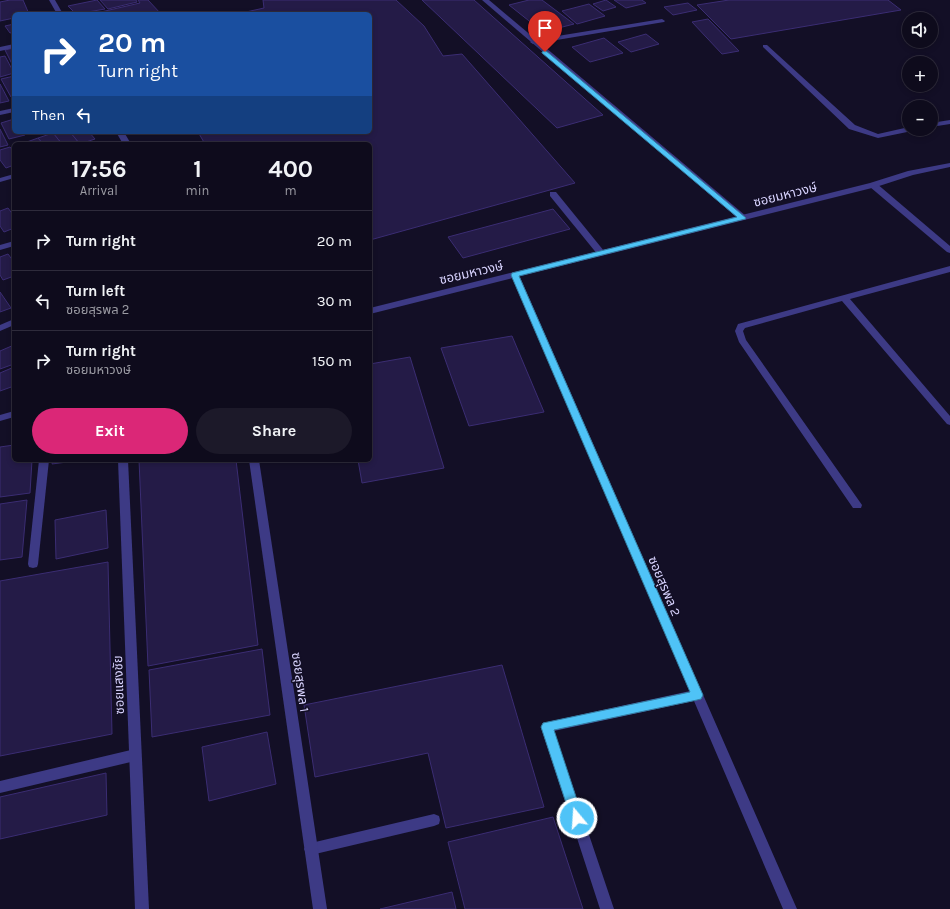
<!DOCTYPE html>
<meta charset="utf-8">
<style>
:root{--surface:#0e0b1c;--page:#1c1929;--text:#f1f3f6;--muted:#9b9ba3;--line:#2e2b3b;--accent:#db2777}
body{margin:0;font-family:Karla,"Noto Sans Thai",sans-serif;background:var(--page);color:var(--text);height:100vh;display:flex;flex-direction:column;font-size:15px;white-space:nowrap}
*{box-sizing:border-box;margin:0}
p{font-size:13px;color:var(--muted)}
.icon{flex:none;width:22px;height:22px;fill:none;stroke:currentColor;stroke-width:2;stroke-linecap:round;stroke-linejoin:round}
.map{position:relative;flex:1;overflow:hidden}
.details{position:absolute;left:12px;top:142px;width:360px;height:320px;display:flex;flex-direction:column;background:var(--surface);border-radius:6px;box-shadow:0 2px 6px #0003,0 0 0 1px var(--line)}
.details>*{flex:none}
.guide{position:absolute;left:12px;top:12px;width:360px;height:122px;border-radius:6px;box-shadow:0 2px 6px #0003,0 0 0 1px var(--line);background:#1a4fa0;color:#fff;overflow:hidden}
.buttons{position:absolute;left:902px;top:12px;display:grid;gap:8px}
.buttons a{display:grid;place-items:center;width:36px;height:36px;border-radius:50%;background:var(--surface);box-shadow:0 2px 6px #0003,0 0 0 1px var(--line);font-size:20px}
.pin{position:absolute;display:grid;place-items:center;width:34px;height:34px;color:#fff;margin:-41px -17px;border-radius:50% 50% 50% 0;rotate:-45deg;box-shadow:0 0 4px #0007}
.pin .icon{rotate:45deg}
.me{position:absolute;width:44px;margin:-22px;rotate:342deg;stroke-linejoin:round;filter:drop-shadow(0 0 3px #0008)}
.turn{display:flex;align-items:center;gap:14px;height:84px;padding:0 20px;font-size:18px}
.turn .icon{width:52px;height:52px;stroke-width:2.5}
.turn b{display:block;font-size:28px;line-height:34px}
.then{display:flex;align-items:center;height:38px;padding:0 20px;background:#0003;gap:8px;font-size:15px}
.eta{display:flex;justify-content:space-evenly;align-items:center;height:68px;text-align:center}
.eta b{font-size:24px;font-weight:700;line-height:28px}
.button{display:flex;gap:8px;margin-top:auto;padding:8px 20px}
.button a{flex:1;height:46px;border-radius:24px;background:var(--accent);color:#fff;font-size:16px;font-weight:700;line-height:46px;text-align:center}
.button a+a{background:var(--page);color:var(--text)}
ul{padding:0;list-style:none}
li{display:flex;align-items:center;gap:12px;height:60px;padding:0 20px;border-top:1px solid var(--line)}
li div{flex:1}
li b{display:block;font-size:15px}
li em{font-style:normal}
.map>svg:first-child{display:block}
.building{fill:#241b47;stroke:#3b2d73}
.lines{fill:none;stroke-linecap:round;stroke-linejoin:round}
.service{fill:#3d3a85;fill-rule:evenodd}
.minor{fill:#3d3a85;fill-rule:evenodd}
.tertiary{fill:#3d3a85;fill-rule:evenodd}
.route{fill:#4fc3f7;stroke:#337fa1}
.labels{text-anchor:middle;stroke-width:3;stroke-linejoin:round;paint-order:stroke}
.street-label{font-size:13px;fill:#d9d4ff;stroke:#130f26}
</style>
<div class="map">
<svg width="950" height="909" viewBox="0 0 950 909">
<rect width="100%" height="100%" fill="#130f26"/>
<g class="building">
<polygon points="10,0 23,0 29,14 14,14 14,18 0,21 0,2"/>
<polygon points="97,0 105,9 76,14 68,6"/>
<polygon points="100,0 136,0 137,2 108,9"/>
<polygon points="138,0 148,0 161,14 92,14 140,3"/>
<polygon points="263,0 396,0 424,26 443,56 462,54 575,183 370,240 370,144 205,144 198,132 370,132 370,14 237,14 264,8"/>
<polygon points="422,0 474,0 603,115 557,128"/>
<polygon points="529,0 542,0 574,24 543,32 509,5"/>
<polygon points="606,0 616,7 603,11 593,4"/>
<polygon points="614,0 642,0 646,3 626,8"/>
<polygon points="729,0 888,0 901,10 731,39 697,5"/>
<polygon points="688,3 697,10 673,15 664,7"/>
<polygon points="589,4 605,16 577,24 562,11"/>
<polygon points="708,19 739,51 722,54 692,22"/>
<polygon points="14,24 14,32 10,33 5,26"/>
<polygon points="646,34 659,44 631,52 618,42"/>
<polygon points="604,38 623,53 590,62 572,47"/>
<polygon points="14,48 14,68 5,50"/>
<polygon points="5,56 14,73 0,77 0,57"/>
<polygon points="14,76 14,97 11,97 1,79"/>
<polygon points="0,84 9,101 0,103"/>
<polygon points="14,119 14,132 23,132 25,135 9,139 1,123"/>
<polygon points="0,129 8,145 0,147"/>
<polygon points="58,132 70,132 80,144 62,144 53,133"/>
<polygon points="70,132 89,132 95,139 80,144"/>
<polygon points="53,133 62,144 43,144 38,138"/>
<polygon points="38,138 43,144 25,144 24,143"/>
<polygon points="10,147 14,152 14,165 6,168 0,160 0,150"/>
<polygon points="8,208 14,216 14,228 4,232 0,226 0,211"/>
<polygon points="553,209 570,229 463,258 448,237"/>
<polygon points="8,254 14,262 14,276 3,280 0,275 0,257"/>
<polygon points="0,292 11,308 0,312"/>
<polygon points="512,336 544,412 469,426 441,348"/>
<polygon points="14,345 14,364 0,369 0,351"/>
<polygon points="410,357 444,468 362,483 358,460 370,460 370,364"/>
<polygon points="14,367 14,386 0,391 0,373"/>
<polygon points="14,445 14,460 32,460 30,493 0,497 0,447"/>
<polygon points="53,460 82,460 52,464"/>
<polygon points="139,460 236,460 258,645 148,666"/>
<polygon points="27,500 22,557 0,560 0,504"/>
<polygon points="106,510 108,548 56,559 55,520"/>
<polygon points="108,562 112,734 0,756 0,581"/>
<polygon points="262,649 270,715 152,737 149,670"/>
<polygon points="502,665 544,807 446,828 428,753 315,777 304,705"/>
<polygon points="267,732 276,784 209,801 202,747"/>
<polygon points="106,773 107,815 0,839 0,797"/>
<polygon points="553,817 583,909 465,909 448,842"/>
<polygon points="452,892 456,909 380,909"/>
</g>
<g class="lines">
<g class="service">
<polygon points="662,19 665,21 664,22 533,44 530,42 533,40"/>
<polygon points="763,45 767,45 855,125 878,134 909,127 909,129 916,129 912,131 878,138 849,129 763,47"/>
<polygon points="950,120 950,124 931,127 931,123"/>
<polygon points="550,192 556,192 604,251 605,253 604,255 598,255 550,196"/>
<polygon points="39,460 49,460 38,564 37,567 33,568 29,567 28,564"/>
<polygon points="135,749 139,751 141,755 139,759 135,761 0,793 0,781"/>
<polygon points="434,814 439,816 440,820 439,824 434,826 311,855 306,853 304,849 306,845 311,843"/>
</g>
<g class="minor">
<polygon points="49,0 55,0 63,14 57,14"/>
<polygon points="482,0 489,0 746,216 746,220 740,220"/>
<polygon points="14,44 14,48 0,51 0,47"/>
<polygon points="14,108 14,112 0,115 0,111"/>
<polygon points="116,132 124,132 131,144 123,144"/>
<polygon points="14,174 14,178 0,182 0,178"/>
<polygon points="870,183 876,183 950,246 950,253 947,252 870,187"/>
<polygon points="14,241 14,246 0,250 0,245"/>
<polygon points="950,266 950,272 850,299 950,416 950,425 947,424 842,301 745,328 743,331 746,340 862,505 861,508 853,508 739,342 735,331 738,324"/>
<polygon points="515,272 519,275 797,909 783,909 694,701 554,731 614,909 600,909 541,727 543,723 547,722 690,691 511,275"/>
<polygon points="14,319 14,325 0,331 0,325"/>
<polygon points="118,460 128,460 149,909 135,909"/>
<polygon points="249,460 259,460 327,909 313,909"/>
</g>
<g class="tertiary">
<polygon points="950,163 950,167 913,175 876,187 370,314 370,308 870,183 908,171"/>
<polygon points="14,411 14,417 0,421 0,415"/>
</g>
</g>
<polygon class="route" points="545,50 746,218 745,219 519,276 703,695 701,699 697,700 554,730 583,818 581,822 577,823 573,822 571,818 541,727 543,723 690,692 511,275 512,273 737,217 542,53 542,52"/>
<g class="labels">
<g class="street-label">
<text transform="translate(785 194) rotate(-14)" y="5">ซอยมหาวงษ์</text>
<text transform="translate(471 272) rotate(-13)" y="5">ซอยมหาวงษ์</text>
<text transform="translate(665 586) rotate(67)" y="5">ซอยสุรพล 2</text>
<text transform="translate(301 682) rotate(82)" y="5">ซอยสุรพล 1</text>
<text transform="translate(118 685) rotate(-92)" y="5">ซอยแสงชัย</text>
</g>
</g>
</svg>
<div class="buttons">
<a><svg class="icon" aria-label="sound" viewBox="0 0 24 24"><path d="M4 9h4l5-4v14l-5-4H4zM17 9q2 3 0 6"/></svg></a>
<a>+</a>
<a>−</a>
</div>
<div class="pin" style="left:545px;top:52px;background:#d93025"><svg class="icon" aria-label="arrive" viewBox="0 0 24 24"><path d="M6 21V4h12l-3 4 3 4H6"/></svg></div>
<svg class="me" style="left:577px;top:818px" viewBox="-20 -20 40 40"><circle r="17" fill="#4fc3f7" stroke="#fff" stroke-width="3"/><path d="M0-11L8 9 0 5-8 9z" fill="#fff"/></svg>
<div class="guide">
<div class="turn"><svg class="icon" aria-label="right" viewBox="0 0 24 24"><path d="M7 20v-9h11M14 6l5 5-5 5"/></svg><div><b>20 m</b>Turn right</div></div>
<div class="then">Then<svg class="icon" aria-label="left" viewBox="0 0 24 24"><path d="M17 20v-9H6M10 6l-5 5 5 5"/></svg></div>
</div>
<section class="details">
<div class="eta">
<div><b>17:56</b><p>Arrival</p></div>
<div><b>1</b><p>min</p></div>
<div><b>400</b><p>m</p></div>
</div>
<ul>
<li><svg class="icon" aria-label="right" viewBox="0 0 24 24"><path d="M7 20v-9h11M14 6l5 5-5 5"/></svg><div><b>Turn right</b></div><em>20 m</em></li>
<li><svg class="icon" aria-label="left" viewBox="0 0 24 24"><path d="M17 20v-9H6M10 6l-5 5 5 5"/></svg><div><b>Turn left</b><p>ซอยสุรพล 2</p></div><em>30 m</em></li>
<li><svg class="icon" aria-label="right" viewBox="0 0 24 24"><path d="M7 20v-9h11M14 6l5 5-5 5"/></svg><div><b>Turn right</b><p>ซอยมหาวงษ์</p></div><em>150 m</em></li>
</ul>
<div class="button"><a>Exit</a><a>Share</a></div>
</section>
</div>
